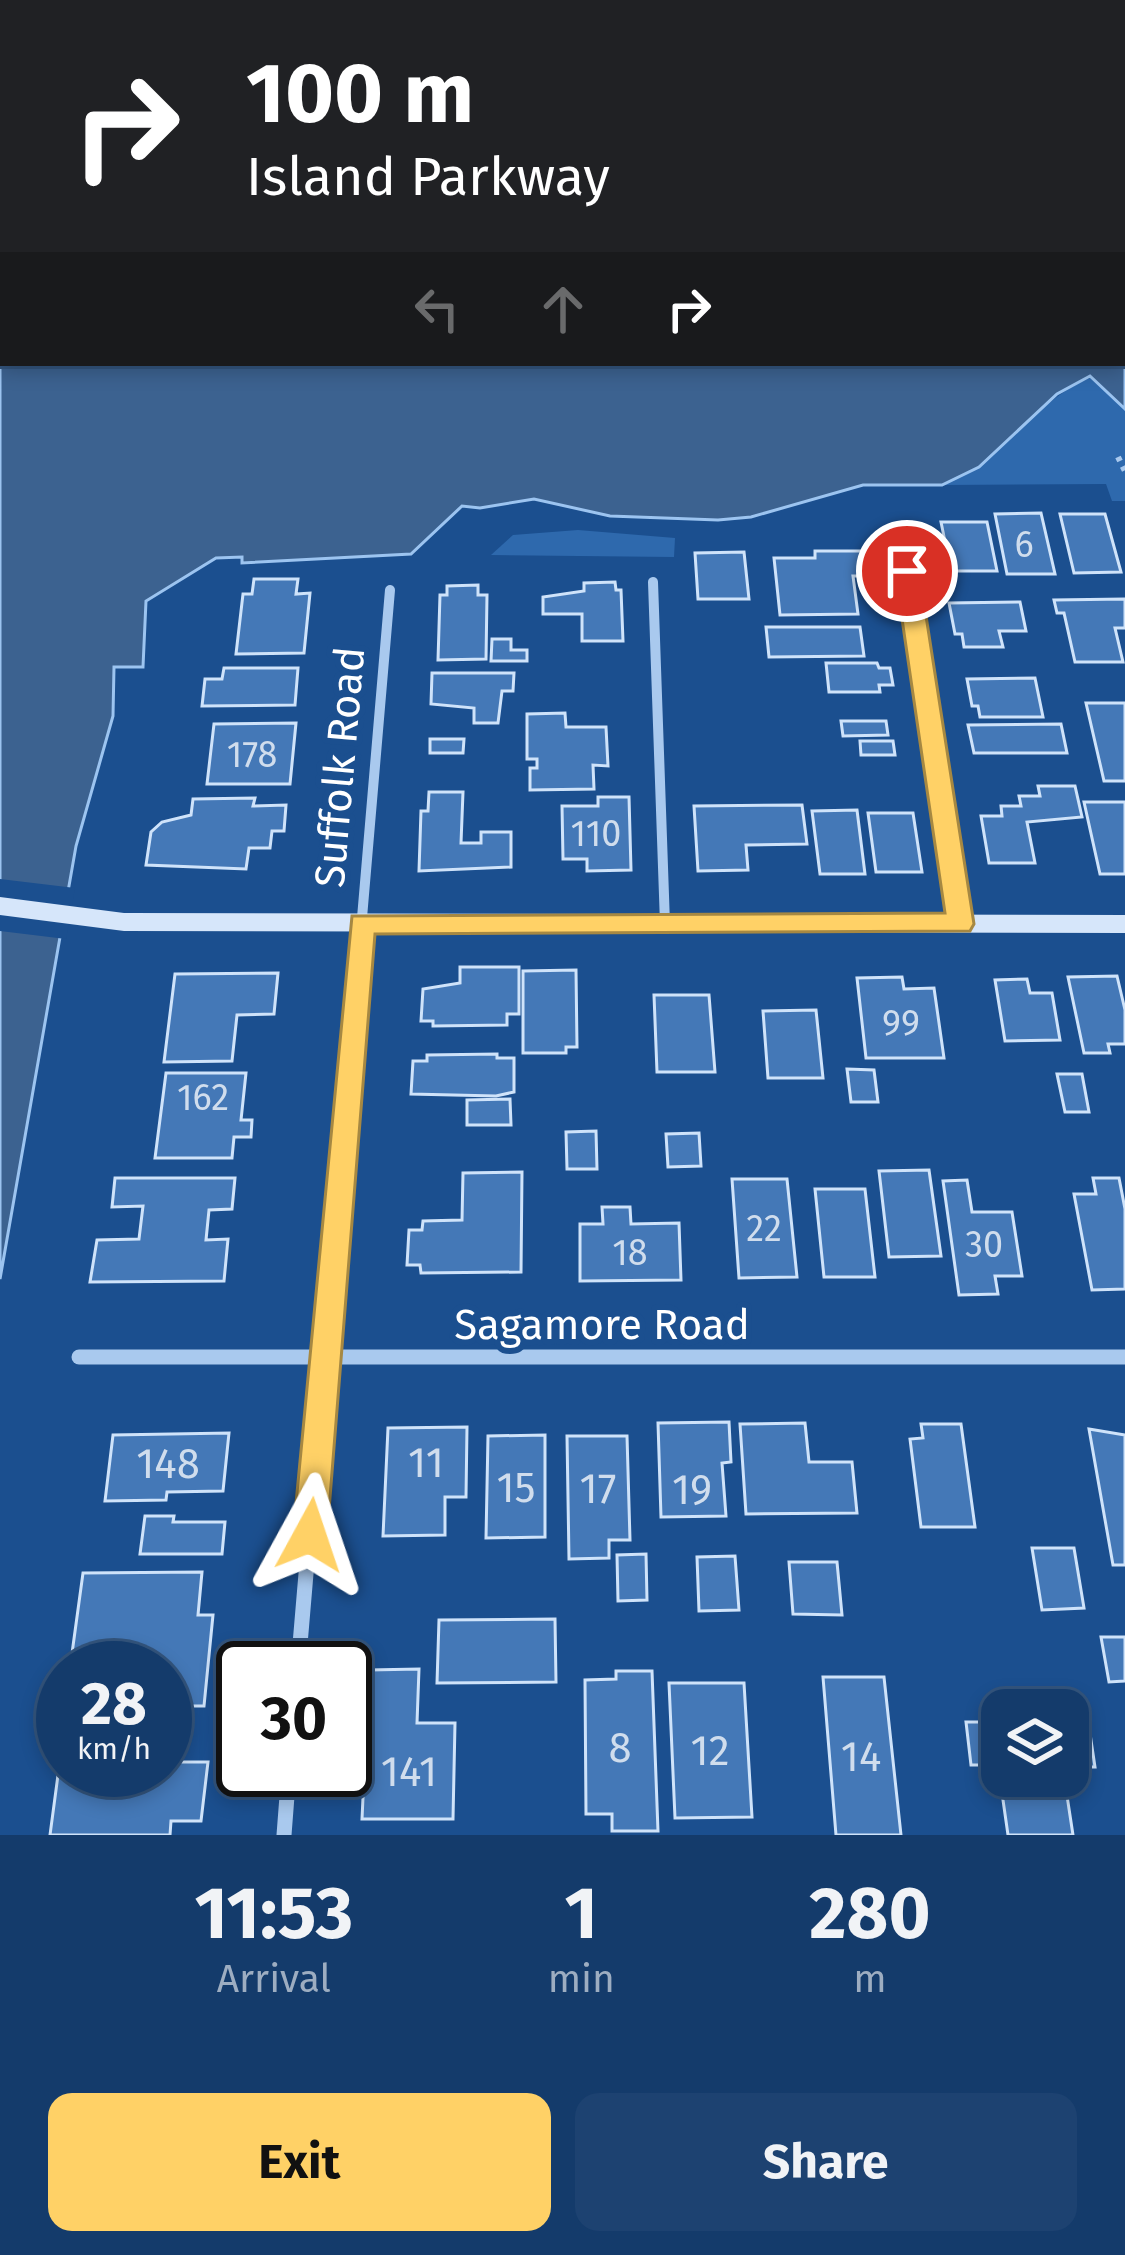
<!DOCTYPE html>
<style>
:root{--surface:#143b6b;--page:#1d4271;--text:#f1f3f6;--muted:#9dadc1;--line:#33557e;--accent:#ffd166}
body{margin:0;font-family:"Fira Sans",sans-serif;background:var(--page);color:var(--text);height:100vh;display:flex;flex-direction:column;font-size:45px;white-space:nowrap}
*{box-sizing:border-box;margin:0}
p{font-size:39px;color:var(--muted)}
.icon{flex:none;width:66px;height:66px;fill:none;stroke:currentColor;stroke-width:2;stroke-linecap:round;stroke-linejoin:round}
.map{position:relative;height:1835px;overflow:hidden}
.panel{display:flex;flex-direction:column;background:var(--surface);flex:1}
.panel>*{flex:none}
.hud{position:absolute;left:0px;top:0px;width:1125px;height:366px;box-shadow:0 6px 18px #0003,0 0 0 3px var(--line);background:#202124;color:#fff;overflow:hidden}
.tools{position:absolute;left:981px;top:1689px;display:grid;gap:24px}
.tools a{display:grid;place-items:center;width:108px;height:108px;border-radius:24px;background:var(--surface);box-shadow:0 6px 18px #0003,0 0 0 3px var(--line);font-size:60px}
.speed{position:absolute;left:36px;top:1641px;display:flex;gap:24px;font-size:60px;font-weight:700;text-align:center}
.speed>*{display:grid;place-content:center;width:156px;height:156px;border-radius:50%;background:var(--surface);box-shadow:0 6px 18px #0003,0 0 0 3px var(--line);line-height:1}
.speed small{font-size:30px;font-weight:400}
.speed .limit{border:6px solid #111;border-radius:18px;background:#fff;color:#111}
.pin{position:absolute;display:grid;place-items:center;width:102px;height:102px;color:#fff;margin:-51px;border:6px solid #fff;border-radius:50%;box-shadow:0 3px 12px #0007}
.me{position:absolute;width:132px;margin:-66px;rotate:5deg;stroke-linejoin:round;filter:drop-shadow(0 0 9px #0008)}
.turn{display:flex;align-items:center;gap:42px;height:252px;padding:0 48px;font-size:54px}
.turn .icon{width:156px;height:156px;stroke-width:2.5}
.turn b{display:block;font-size:84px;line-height:102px}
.lanes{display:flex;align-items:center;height:114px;padding:0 48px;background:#0003;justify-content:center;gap:60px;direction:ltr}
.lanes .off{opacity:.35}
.eta{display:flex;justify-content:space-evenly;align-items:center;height:204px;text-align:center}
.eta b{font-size:72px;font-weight:700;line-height:84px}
.button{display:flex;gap:24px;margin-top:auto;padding:24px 48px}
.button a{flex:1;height:138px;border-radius:24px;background:var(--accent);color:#111;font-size:48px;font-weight:700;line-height:138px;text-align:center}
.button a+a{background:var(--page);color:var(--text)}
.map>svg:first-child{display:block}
.green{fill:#2e69ad}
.water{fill:#3c6290;stroke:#9cc4f0;stroke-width:3;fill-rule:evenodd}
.pier{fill:#1b4f8f}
.building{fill:#4478b7;stroke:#cfe3fa;stroke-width:3}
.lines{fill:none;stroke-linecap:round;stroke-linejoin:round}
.path{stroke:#a9c9ee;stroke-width:6;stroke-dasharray:4.5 6;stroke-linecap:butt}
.street-far1{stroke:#a9c9ee;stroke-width:10}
.street{stroke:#a9c9ee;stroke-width:15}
.secondary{fill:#d6e6fa;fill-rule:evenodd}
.route{fill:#ffd166;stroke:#a68842;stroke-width:3}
.labels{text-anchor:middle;stroke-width:12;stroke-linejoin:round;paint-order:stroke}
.number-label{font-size:36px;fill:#d0dded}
.street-label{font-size:42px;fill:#fff;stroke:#1b4f8f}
.near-number-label{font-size:42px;fill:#d0dded}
</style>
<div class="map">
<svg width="1125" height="1835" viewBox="0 0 1125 1835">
<rect width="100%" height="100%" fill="#1b4f8f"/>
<g class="green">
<path d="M1092,377L1125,409V501H1112L1106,484L943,485C1003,461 1033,401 1092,377Z"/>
<polygon points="578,530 675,538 674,557 491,555 513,535"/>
</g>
<path class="water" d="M0,0H1125V409L1090,376L1057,394L979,467L942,485H863L751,517L718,520L610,516L534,499L480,508L462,506L411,554L242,563V557L216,558L146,601L143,667H114L113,716L76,846L0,1279ZM3,3H1122V363H3Z"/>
<polygon class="pier" points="0,879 75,888 66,939 0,931"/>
<g class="building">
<polygon points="1041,513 1055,574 1007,574 995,514"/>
<polygon points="1060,514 1105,514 1121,572 1074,573"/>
<polygon points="941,522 987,522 997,571 951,571"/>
<polygon points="815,551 876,551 880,576 853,576 858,614 780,615 774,558 815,558"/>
<polygon points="744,552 749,599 698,599 695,553"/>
<polygon points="254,579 298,579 296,594 310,593 304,653 236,654 243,594 252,594"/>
<polygon points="615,582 616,590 621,590 623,641 582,641 582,614 543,614 543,597 584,591 584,583"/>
<polygon points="478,585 478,595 487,595 486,659 438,660 440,595 447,595 447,586"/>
<polygon points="1125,599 1125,628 1115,628 1123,662 1075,662 1064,613 1057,613 1054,600"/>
<polygon points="1020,602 1026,631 999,631 1003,647 964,647 962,634 955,634 949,603"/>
<polygon points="766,627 860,627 864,656 769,657"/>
<polygon points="492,639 511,639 511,650 527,650 527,661 491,661"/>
<polygon points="826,663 877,663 879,668 890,668 893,685 879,685 880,692 829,692"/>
<polygon points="224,668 298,668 295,705 202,706 205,679 222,679"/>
<polygon points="432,673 514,673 513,691 502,691 498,723 474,723 474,708 431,704"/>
<polygon points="1035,678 1043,717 980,717 978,706 972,706 967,679"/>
<polygon points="1086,703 1125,703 1125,781 1104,781"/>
<polygon points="565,713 566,727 606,727 608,766 593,765 594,789 530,790 530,768 537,768 537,759 527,759 527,714"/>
<polygon points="841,721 886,721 888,735 843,736"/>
<polygon points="296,723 290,784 207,784 214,724"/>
<polygon points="1061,724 1067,753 974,753 968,725"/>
<polygon points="430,739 464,739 463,753 430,753"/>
<polygon points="860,741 893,741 895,755 861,755"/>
<polygon points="1038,786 1075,786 1082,817 1027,822 1035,863 989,863 981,816 1002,816 1001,806 1021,806 1019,796 1040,796"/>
<polygon points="429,792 463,792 461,843 481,843 481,832 511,832 511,867 419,871 421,811 428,811"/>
<polygon points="598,797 629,797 631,870 587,871 587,859 563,859 562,806 598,806"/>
<polygon points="255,798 253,806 286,805 284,831 272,831 270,848 249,848 246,869 146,865 151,832 162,822 191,815 193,799"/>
<polygon points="1084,802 1125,802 1125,874 1100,874"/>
<polygon points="802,805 807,844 746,845 748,870 698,871 694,806"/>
<polygon points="857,810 865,874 820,874 812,811"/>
<polygon points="868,813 913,813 922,872 876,872"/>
<polygon points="460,967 519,967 519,1014 507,1014 507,1025 433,1026 433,1021 421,1021 423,989 460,983"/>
<polygon points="576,970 577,1047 566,1047 566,1053 523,1053 523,971"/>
<polygon points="278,973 274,1014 237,1015 232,1061 164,1062 175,974"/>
<polygon points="1117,976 1125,1010 1125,1044 1108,1044 1110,1053 1084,1053 1068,977"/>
<polygon points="902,977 904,989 934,988 944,1058 866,1058 857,978"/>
<polygon points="1027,979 1030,993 1052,993 1060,1040 1005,1041 995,980"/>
<polygon points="654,995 709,995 715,1072 657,1072"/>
<polygon points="816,1010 823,1078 768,1078 763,1011"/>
<polygon points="497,1054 497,1058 514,1058 514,1092 496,1096 411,1094 413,1061 427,1061 427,1055"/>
<polygon points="847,1069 874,1070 878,1102 851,1102"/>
<polygon points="166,1073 246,1073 241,1120 252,1120 251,1137 234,1137 232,1158 155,1158"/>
<polygon points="1057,1074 1082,1074 1089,1112 1065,1112"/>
<polygon points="510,1099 511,1125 467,1125 467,1100"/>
<polygon points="596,1131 597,1169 567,1169 566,1132"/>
<polygon points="699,1133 701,1166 668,1167 666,1134"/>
<polygon points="929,1170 941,1256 889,1257 879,1171"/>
<polygon points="522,1172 521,1272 421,1273 420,1265 407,1265 409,1230 422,1230 423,1221 462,1220 463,1173"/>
<polygon points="115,1178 235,1178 232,1209 209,1210 206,1240 228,1239 224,1281 90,1282 97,1240 139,1239 143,1206 112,1207"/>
<polygon points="1093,1178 1119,1178 1125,1209 1125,1289 1092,1290 1074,1194 1096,1194"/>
<polygon points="732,1179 787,1179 797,1277 739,1278"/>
<polygon points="967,1180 972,1212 1012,1212 1022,1276 995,1276 998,1294 959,1295 943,1181"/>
<polygon points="815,1189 865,1189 875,1277 824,1277"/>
<polygon points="602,1207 630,1207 631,1224 679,1223 681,1280 580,1281 580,1224 603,1224"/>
<polygon points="729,1422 731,1462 722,1463 726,1516 661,1517 658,1423"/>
<polygon points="805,1423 809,1462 852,1462 857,1513 746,1514 740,1424"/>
<polygon points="921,1424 961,1424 975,1527 921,1527 910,1439 923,1438"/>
<polygon points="467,1427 466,1497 445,1497 445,1535 383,1536 388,1428"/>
<polygon points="1089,1429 1125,1435 1125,1565 1113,1565"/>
<polygon points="229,1433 223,1491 167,1492 166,1500 105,1501 113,1435"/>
<polygon points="545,1435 545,1537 486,1538 488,1436"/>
<polygon points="567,1436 627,1436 630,1540 609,1540 609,1558 569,1559"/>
<polygon points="145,1516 174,1516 173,1522 225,1522 222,1554 140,1554"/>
<polygon points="1032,1548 1074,1548 1084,1608 1042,1610"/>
<polygon points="646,1554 647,1600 618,1601 617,1555"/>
<polygon points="735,1556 739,1610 699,1611 697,1557"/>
<polygon points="789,1562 837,1562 842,1615 793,1614"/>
<polygon points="202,1572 198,1615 213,1615 204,1706 165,1706 165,1668 70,1668 83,1573"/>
<polygon points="555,1619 556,1682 437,1683 439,1620"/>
<polygon points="1101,1637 1125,1637 1125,1681 1109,1682"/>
<polygon points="419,1669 417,1723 455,1723 453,1819 362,1819 369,1670"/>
<polygon points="616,1671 652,1671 658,1831 612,1831 612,1814 586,1814 585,1680 616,1679"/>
<polygon points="823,1677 884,1677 901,1835 836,1835"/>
<polygon points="669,1683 744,1683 752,1817 675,1818"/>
<polygon points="989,1700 1085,1700 1095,1767 1068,1767 1068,1710 1002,1710 1002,1776 1064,1776 1073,1835 1008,1835 998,1765 971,1765 966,1722 992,1722"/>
<polygon points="165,1744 181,1744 179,1762 208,1762 201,1821 171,1821 170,1835 50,1835 62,1745 63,1770 165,1770"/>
</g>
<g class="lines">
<polyline class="path" points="1118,457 1125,471"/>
<g class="street-far1">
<polyline points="907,571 961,924"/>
<polyline points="653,582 665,924"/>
<polyline points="349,1070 390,590"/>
</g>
<g class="street">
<polyline points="79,1357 1125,1357"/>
<polyline points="298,1668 349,1067"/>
<polyline points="284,1835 289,1770"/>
</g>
<polygon class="secondary" points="0,897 124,913 1125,915 1125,933 124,931 0,915"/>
</g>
<polygon class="route" points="907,563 919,571 974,924 970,931 375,934 327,1535 322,1546 310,1551 298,1546 293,1535 352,916 945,913 895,571"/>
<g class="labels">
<g class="number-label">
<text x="1024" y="557">6</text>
<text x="252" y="767">178</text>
<text x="596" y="846">110</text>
<text x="901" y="1036">99</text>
<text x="203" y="1110">162</text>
<text x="764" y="1241">22</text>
<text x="984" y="1257">30</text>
<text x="630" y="1265">18</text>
</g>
<g class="street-label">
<text transform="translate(339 767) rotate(-85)" y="15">Suffolk Road</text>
<text x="602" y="1339">Sagamore Road</text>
</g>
<g class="near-number-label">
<text x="426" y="1477">11</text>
<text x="168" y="1478">148</text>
<text x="516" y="1502">15</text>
<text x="598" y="1503">17</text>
<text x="692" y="1504">19</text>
<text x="620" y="1762">8</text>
<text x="710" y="1765">12</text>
<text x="861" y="1771">14</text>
<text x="409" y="1786">141</text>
</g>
</g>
</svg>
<div class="tools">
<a><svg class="icon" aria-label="layers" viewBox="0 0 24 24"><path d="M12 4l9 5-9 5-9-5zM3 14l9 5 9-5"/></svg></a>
</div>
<div class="speed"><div>28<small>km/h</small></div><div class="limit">30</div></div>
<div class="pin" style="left:907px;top:571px;background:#d93025"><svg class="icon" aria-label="arrive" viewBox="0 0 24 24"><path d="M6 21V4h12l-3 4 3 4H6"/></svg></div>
<svg class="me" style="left:310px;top:1535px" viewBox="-20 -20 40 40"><path d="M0-17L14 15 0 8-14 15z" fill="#ffd166" stroke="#fff" stroke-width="4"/></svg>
<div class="hud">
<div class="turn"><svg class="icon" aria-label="right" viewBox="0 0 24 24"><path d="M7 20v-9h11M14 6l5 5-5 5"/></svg><div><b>100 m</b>Island Parkway</div></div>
<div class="lanes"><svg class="icon off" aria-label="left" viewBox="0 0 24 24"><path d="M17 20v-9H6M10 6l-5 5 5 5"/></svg><svg class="icon off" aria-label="ahead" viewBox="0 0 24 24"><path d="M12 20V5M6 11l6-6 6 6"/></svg><svg class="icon" aria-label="right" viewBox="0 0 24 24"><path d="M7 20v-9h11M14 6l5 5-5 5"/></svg></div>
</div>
</div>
<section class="panel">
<div class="eta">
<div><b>11:53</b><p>Arrival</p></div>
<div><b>1</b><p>min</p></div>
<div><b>280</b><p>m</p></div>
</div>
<div class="button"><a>Exit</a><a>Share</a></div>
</section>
